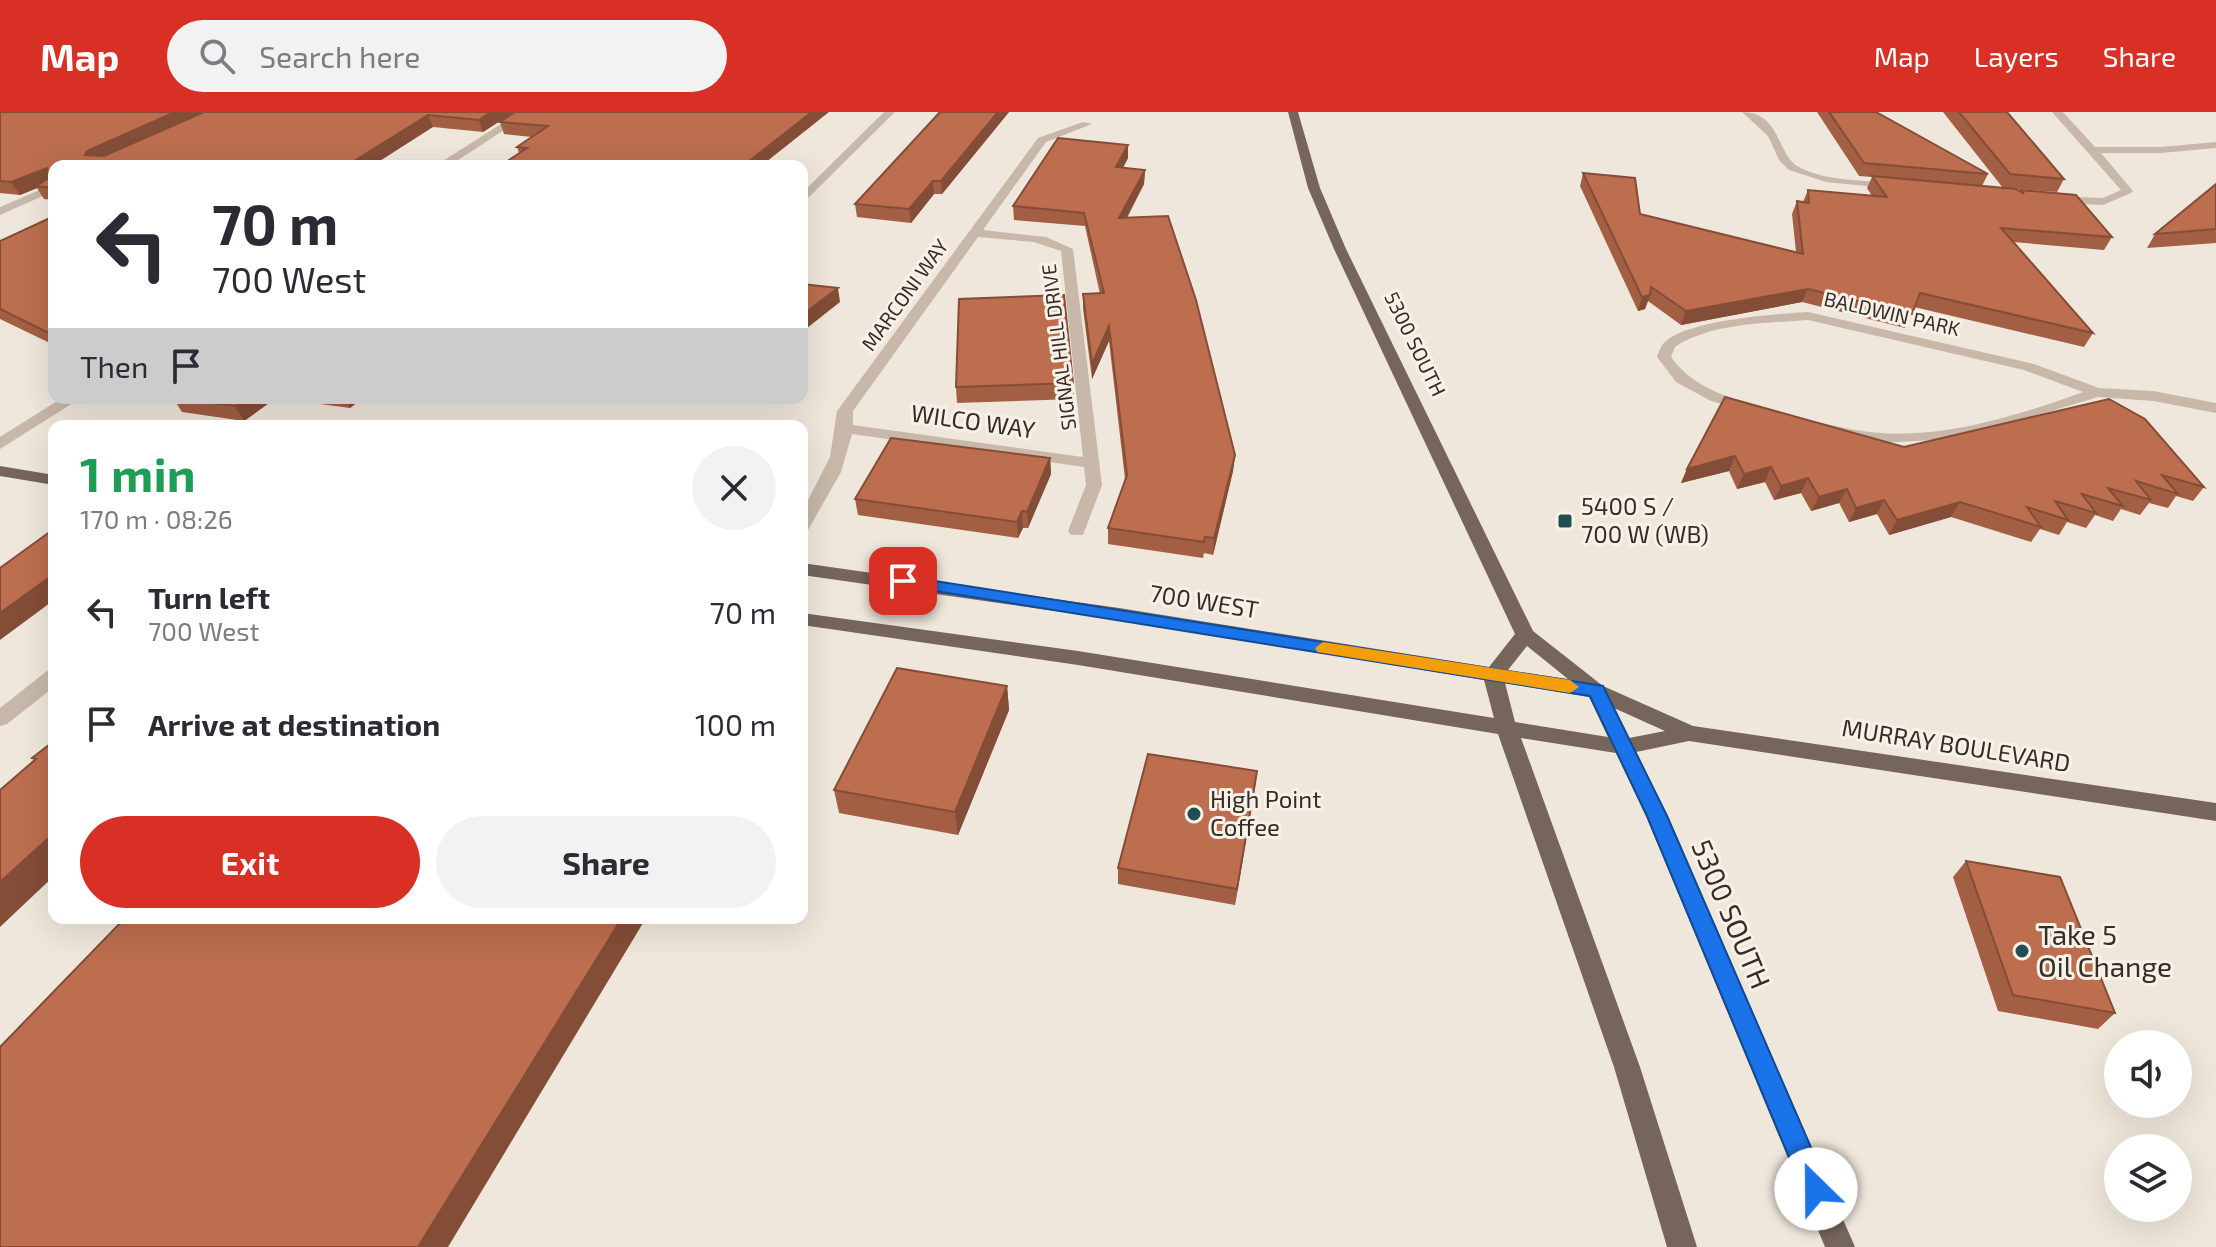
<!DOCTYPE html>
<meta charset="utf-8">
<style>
:root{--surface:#fff;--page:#f2f2f3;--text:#2b2b33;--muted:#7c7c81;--accent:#d93025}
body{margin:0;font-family:"Exo 2",sans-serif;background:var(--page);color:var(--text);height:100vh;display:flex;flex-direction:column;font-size:30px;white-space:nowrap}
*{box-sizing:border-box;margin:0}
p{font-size:26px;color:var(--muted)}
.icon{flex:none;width:44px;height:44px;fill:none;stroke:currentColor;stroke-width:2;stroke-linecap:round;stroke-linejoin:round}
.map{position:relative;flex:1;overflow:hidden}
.panel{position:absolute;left:48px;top:308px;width:760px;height:504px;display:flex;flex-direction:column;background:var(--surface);border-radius:16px;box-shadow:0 8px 32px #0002}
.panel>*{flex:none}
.guide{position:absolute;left:48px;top:48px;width:760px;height:244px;border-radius:16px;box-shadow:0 8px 32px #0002;background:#fff;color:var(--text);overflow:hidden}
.tools{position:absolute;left:2104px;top:918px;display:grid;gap:16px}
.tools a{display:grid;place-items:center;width:88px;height:88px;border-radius:50%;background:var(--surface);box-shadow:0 8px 32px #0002;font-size:40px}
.pin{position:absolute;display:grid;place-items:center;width:68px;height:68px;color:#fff;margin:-34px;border-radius:16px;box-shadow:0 4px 12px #0006}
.me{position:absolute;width:88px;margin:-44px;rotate:337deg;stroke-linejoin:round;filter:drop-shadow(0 0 6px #0008)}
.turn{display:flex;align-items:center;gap:28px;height:168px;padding:0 32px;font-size:36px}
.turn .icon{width:104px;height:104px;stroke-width:2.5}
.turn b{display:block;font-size:56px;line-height:68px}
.then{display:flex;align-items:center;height:76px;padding:0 32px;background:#0003;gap:16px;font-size:30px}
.round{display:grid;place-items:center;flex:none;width:84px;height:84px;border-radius:42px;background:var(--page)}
.headline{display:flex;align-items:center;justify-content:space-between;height:136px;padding:0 32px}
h1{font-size:48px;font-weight:700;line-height:60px;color:#1e9e55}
.action{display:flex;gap:16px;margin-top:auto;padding:16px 32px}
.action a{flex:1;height:92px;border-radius:48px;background:var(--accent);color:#fff;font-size:32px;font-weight:700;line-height:92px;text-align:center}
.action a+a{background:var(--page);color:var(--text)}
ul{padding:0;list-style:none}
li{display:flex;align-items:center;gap:24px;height:112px;padding:0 32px}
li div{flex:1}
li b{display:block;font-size:30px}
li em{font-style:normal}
header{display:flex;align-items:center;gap:48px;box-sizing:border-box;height:112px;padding:0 40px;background:var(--accent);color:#fff}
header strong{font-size:38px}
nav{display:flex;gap:44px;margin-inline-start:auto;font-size:28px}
.search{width:560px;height:72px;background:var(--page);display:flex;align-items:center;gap:20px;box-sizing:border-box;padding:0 28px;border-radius:44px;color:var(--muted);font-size:30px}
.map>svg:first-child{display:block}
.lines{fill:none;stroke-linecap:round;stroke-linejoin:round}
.minor{fill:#c7b8a9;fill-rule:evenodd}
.major{fill:#75655b;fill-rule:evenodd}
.wall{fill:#a25f43}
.shaded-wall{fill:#844d37}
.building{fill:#bc6e4e;stroke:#844d37;stroke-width:2}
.route{fill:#1a73e8;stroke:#114b97;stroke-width:2}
.slow{fill:#f59e0b}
.poi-dot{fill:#214d53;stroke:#f8f1e8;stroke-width:3}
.labels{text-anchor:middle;stroke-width:6;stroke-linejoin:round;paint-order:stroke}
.far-street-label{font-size:20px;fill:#352d28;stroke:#f8f1e8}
.street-label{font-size:24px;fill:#352d28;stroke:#f8f1e8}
.poi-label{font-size:24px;fill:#352d28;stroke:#f8f1e8;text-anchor:start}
.near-street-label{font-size:28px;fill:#352d28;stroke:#f8f1e8}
.near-poi-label{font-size:28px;fill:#352d28;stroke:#f8f1e8;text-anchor:start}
</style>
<header>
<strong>Map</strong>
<div class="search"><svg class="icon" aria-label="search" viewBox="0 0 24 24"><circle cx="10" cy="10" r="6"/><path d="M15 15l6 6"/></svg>Search here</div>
<nav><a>Map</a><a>Layers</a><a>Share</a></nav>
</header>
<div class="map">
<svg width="2216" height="1135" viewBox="0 0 2216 1135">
<rect width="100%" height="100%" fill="#f0e7dc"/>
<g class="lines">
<g class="minor">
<polygon points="520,0 532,0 449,54 435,54"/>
<polygon points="884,0 895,0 802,92 802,81"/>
<path d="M1742,0C1780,0 1777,41 1797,54C1825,70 1866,68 1897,71L1903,74L1897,77L1826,70L1789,58L1779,48L1768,24Z"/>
<polygon points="2052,0 2063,0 2095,35 2161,35 2216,30 2216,36 2161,41 2101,41 2133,79 2131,81 2103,93 2056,91 2050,87 2052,84 2103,86 2121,78"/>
<path d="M1083,10L1092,12L1046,30L983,118L1046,125L1073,137L1102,373L1083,423H1071L1068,419L1086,373L1084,355L852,322L841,360L808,418L802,419V400L830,345L837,299L1038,26ZM978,125L1034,130L1061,139L1083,345L853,313V299Z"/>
<polygon points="54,72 54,79 0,103 0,95"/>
<path d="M1808,200L2034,252L2099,276L2153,279L2216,291V301L2153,289L2098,285L1991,317L1932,328L1882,331L1819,320L1711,289L1676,270L1657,245C1659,239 1661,233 1666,229C1690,208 1775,202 1808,200ZM1808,208L2024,258L2083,280C2020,303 1947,326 1880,321C1841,318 1803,306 1766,296C1730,286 1694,277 1671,245L1675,235C1710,211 1767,211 1808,208Z"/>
<polygon points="62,286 81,286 0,337 0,325"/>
<polygon points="54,557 54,575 7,612 0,614 0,596 47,559"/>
</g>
<g class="major">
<path d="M1288,0H1298L1320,76L1346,137L1533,519L1603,574L1693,614L2216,691V709L1689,629L1636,640L1668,704L1855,1135H1825L1646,704L1616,641L1521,626L1640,955L1697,1135H1667L1614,955L1498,622L1078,553L802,513V501L1078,539L1494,606L1484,568L1119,508L802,463V451L1119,496L1489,555L1515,522L1334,137L1308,76ZM1527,534L1568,567L1508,558ZM1505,571L1589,585L1608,625L1515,610ZM1614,596L1665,619L1629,626Z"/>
<polygon points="0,354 54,363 54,373 0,364"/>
</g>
</g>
<g class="wall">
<polygon points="0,0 514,0 483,20 433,15 54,76 54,88 44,87 37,76 20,83 0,81"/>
<polygon points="829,0 519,41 517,35 532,25 504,22 500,10"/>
<polygon points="940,0 1009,0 942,82 934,82 911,111 857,105 855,92"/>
<polygon points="1817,0 1876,0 1988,62 1982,74 2020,79 2021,78 2112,125 2104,138 2013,130 2093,221 2084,235 1914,195 1905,216 1802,190 1681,213 1648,189 1645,197 1638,199 1580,74 1583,61 1640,102 1796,140 1792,102 1797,89 1803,90 1808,78 1872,84 1867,76 1872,65 1859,64"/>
<polygon points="1943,0 2007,0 2064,67 2057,80 2003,76"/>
<polygon points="1128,33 1128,46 1123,56 1145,58 1144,72 1127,106 1235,343 1233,359 1213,443 1204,441 1203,446 1108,432 1108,416 1125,367 1109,229 1092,267 1083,197 1083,182 1100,182 1085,114 1014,108 1013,94"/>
<polygon points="2216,72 2216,131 2147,136 2155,122"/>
<polygon points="54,104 54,233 0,207 0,129"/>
<polygon points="1073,271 1074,287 957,291 956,275"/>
<polygon points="1725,285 1904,335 2109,287 2204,375 2193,389 2176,384 2168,396 2149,391 2140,403 2121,397 2113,409 2095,403 2086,416 2067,410 2059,423 2040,417 2031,430 1951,405 1889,423 1877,402 1849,410 1839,391 1811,399 1801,381 1774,388 1765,370 1737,377 1729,359 1681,371 1687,357"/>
<polygon points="173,286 276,286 244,309 182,300"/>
<polygon points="276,286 363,286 350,296"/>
<polygon points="1050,346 1051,362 1028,416 1023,416 1018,426 858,403 855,387"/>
<polygon points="1007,574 1009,598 958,723 839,701 834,678"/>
<polygon points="1257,659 1235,793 1118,772 1118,756"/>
<polygon points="1966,749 2115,901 2098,917 1998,899 1953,765"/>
</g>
<g class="shaded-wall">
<polygon points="175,0 208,0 94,51 85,43 87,39"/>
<polygon points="491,0 514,0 483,20 479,8"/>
<polygon points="812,0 829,0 761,54 743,54"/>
<polygon points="998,0 1009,0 942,82 941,69"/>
<polygon points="428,3 433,15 372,54 346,54"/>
<polygon points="1128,33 1128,46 1116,68 1116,55"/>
<polygon points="47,56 54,68 36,74 37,76 20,83 11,70"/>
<polygon points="1145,58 1144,72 1119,120 1119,106"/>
<polygon points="933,69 934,82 911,111 909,97"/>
<polygon points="838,176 840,190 802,220 802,203"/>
<polygon points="1808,177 1802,190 1681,213 1686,199"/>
<polygon points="1650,183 1645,197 1638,199 1642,185"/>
<polygon points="1109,214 1109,229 1092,267 1092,252"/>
<polygon points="54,218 54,229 49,221"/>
<polygon points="247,286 276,286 244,309 235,294"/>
<polygon points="345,286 363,286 350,296"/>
<polygon points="1235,343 1233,359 1213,443 1214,426"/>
<polygon points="1735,344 1729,359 1681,371 1687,357"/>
<polygon points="1050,346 1051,362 1028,416 1027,400"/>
<polygon points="1771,355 1765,370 1737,377 1744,362"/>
<polygon points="1808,366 1801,381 1774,388 1781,374"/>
<polygon points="1847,377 1839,391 1811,399 1819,385"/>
<polygon points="1884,388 1877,402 1849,410 1856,396"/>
<polygon points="1960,390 1951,405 1889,423 1897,408"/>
<polygon points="1022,399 1023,416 1018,426 1017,410"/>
<polygon points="54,462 54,488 0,528 0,501"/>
<polygon points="1007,574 1009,598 958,723 955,700"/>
<polygon points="1257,659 1255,676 1235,793 1237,777"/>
<polygon points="54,721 54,764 0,815 0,770"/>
<polygon points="622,806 646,806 448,1135 418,1135"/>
</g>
<g class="building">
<polygon points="0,0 175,0 87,39 85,43 104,44 204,0 491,0 479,8 428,3 346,54 54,54 54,76 36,74 49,66 47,56 11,70 0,69"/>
<polygon points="515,0 812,0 743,54 500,54 527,36 517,35 548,14 500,10"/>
<polygon points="940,0 998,0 941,69 933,69 909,97 855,92"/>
<polygon points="1829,0 1876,0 1988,62 1864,51"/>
<polygon points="1959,0 2007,0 2064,67 2010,62"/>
<polygon points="1058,26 1128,33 1116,55 1145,58 1119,106 1168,104 1196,188 1235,343 1214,426 1205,425 1204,430 1108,416 1127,363 1109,214 1092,252 1083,182 1104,181 1084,101 1013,94"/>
<polygon points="1583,61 1635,66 1640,102 1803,142 1797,89 1809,91 1808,78 1887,85 1872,64 2016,77 2024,82 2021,78 2076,83 2112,125 2001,116 2093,221 1920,181 1912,202 1808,177 1686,199 1651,175 1650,183 1642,185"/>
<polygon points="2216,72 2216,117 2155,122"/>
<polygon points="54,104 54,218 49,221 0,197 0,129"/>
<polygon points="802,172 838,176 802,203"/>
<polygon points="1064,183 1073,271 956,275 959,187"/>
<polygon points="1725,285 1904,335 2109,287 2145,307 2204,375 2162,363 2178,382 2136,369 2151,388 2108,376 2123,394 2082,382 2096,401 2055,389 2068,408 2027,395 2041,415 1960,390 1897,408 1884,388 1856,396 1847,377 1819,385 1808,366 1781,374 1771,355 1744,362 1735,344 1687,357"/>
<polygon points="176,286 247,286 235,294"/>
<polygon points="891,326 1050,346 1027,400 1022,399 1017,410 855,387"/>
<polygon points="51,419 54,420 54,462 0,501 0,456"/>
<polygon points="897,556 1007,574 955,700 834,678"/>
<polygon points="54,629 54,721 0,770 0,678 36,647 32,646"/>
<polygon points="1148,642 1257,659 1237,777 1118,756"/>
<polygon points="1966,749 2060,765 2115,901 2013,883"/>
<polygon points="125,806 622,806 418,1135 0,1135 0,935"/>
</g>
<polygon class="route" points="903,464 1603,574 1667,704 1829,1077 1825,1086 1816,1090 1806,1086 1647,704 1590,584 898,473 895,469"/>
<polygon class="slow" points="1323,530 1570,568 1579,575 1570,581 1317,540 1315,536"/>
<g class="poi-dot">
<rect x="1557" y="401" width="16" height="16" rx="4"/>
<circle cx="1194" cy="702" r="8"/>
<circle cx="2022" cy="839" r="8"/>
</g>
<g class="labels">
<g class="far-street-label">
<text transform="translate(905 183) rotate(-54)" y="7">MARCONI WAY</text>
<text transform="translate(1892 202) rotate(13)" y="7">BALDWIN PARK</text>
<text transform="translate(1415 232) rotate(64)" y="7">5300 SOUTH</text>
<text transform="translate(1059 235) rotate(-97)" y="7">SIGNAL HILL DRIVE</text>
</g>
<g class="street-label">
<text transform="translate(973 310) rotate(8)" y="8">WILCO WAY</text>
<text transform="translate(1204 490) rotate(9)" y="8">700 WEST</text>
<text transform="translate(1956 634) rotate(9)" y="8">MURRAY BOULEVARD</text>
</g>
<g class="poi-label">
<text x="1581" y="403">5400 S /<tspan x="1581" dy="28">700 W (WB)</tspan></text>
<text x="1210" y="696">High Point<tspan x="1210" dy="28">Coffee</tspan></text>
</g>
<g class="near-street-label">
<text transform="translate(1731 802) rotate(67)" y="10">5300 SOUTH</text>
</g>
<g class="near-poi-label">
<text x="2038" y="833">Take 5<tspan x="2038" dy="32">Oil Change</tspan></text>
</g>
</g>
</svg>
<div class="tools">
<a><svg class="icon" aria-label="sound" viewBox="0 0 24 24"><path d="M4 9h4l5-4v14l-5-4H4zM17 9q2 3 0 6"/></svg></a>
<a><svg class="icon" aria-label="layers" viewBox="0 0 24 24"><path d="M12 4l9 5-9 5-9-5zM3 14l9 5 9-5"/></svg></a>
</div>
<div class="pin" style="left:903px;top:469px;background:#d93025"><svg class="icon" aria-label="arrive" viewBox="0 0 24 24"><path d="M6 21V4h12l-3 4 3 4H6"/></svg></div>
<svg class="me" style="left:1816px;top:1077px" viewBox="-20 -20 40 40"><circle r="19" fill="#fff"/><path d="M0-13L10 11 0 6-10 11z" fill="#1a73e8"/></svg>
<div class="guide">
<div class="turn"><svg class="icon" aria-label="left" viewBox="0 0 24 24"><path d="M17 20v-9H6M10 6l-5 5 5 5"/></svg><div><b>70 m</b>700 West</div></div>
<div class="then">Then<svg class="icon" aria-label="arrive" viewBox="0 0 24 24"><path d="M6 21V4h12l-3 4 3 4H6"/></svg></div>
</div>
<section class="panel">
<div class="headline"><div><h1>1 min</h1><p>170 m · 08:26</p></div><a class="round"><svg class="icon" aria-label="close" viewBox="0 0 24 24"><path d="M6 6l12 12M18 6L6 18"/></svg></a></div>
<ul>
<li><svg class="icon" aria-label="left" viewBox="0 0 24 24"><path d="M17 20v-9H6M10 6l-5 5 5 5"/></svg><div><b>Turn left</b><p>700 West</p></div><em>70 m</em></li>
<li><svg class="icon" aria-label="arrive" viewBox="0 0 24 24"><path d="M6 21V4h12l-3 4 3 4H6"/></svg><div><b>Arrive at destination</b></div><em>100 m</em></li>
</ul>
<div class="action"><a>Exit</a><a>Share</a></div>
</section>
</div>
